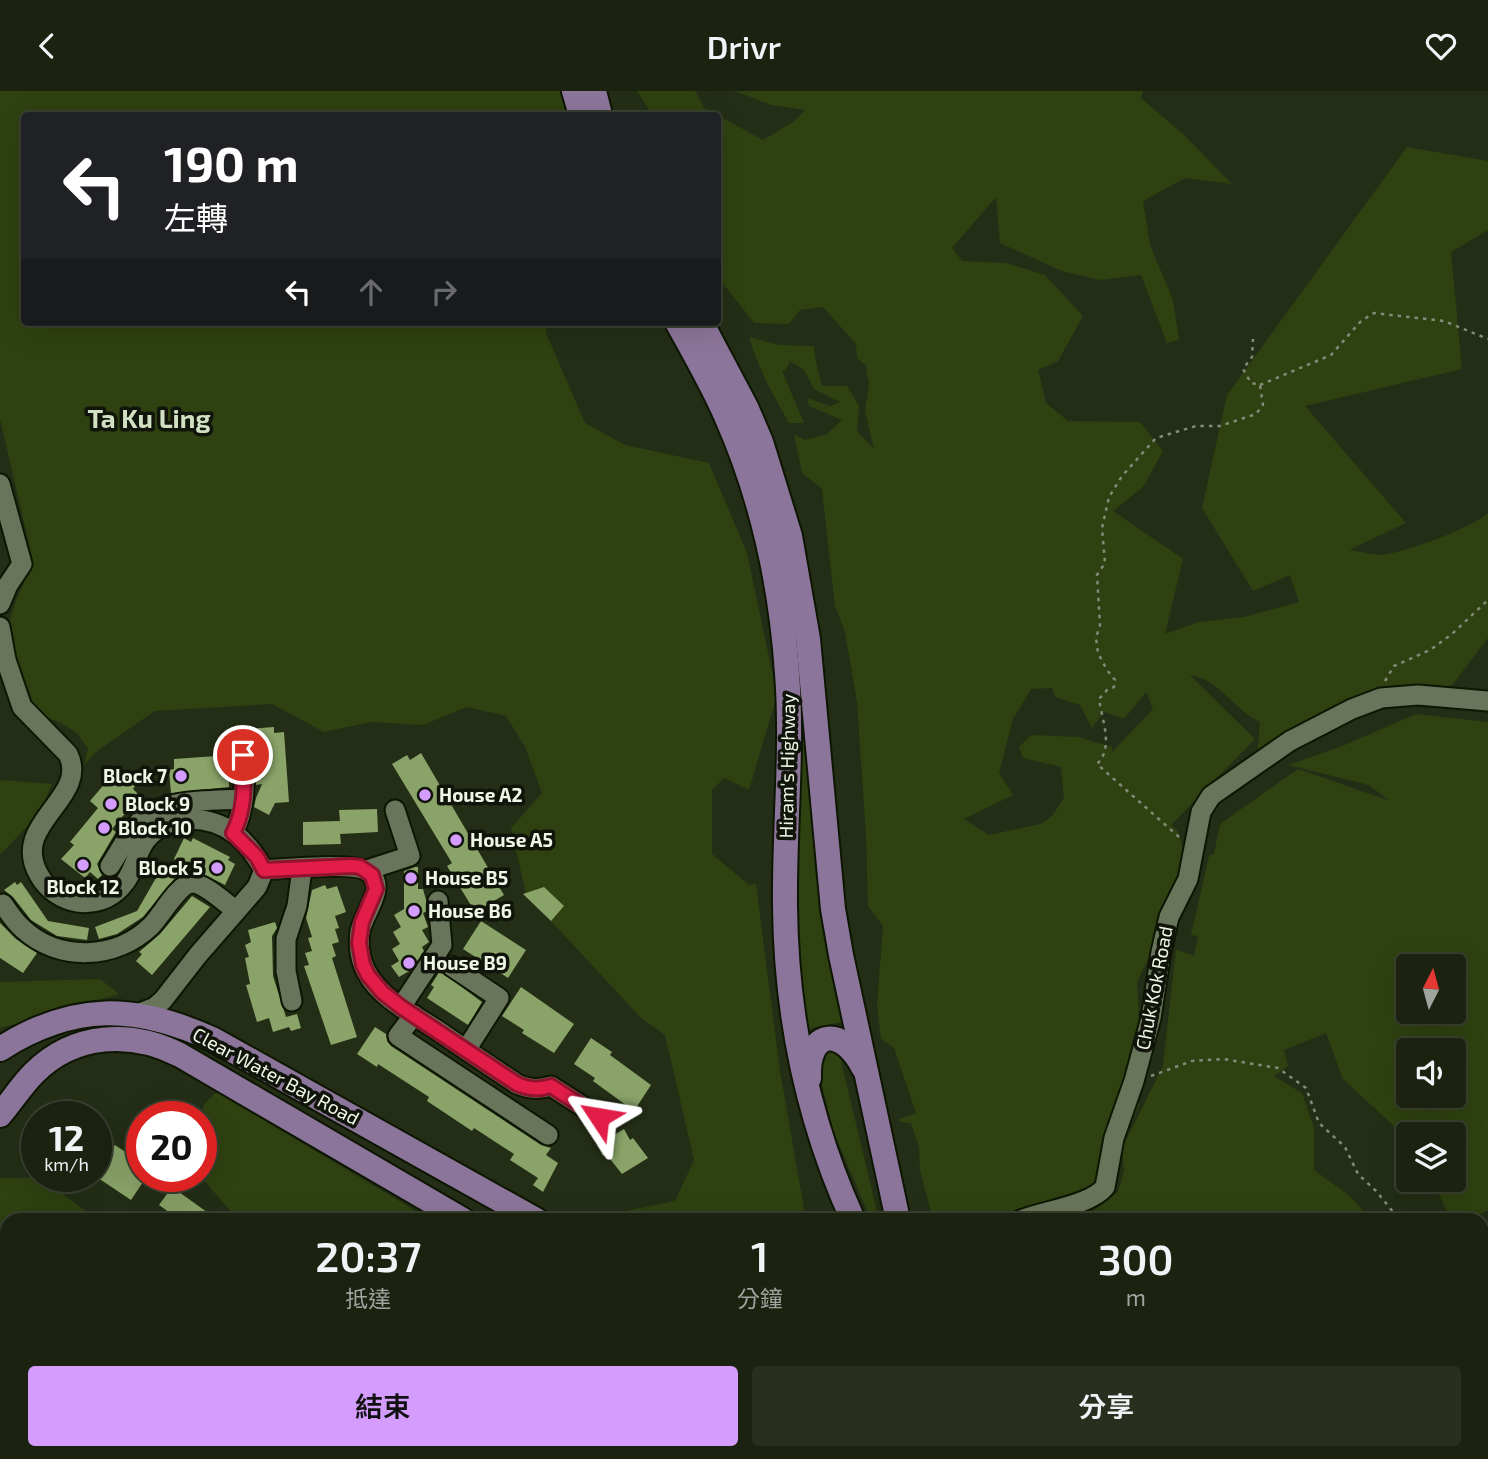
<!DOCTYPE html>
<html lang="zh-TW">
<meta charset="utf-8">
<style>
:root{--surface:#1b2210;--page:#282f1e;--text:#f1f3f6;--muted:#a0a49f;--line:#393f30;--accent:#d49cfc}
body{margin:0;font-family:"Exo 2","Noto Sans TC",sans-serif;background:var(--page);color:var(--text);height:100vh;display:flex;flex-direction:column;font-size:26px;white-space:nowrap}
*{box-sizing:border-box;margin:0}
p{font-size:23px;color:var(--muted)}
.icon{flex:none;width:38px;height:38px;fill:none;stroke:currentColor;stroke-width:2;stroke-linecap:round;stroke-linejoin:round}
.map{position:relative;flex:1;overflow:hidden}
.side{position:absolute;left:0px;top:1122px;width:1489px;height:247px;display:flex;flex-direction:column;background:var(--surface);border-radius:21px 21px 0 0;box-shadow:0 7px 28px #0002,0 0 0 2px var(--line)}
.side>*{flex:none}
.top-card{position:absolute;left:21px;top:21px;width:700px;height:214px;border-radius:7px;box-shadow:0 7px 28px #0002,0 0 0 2px var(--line);background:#202124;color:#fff;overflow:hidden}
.needle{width:46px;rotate:6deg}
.fabs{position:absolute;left:1396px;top:863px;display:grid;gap:14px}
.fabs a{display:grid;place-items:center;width:70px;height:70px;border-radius:7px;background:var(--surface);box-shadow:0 7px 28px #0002,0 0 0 2px var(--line);font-size:35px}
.speed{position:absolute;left:21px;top:1010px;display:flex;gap:14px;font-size:35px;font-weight:700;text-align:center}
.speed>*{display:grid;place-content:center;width:91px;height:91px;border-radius:50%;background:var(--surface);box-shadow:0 7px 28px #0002,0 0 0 2px var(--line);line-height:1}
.speed small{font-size:18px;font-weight:400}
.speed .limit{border:10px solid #d22;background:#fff;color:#111}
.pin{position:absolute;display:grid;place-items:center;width:60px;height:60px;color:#fff;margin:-30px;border:4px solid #fff;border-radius:50%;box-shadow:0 2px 7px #0007}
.me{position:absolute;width:77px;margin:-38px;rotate:303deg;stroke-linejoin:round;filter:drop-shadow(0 0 5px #0008)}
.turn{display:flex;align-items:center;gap:24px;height:147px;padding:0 28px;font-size:32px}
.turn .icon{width:91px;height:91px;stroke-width:2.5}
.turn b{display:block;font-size:49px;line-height:60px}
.lanes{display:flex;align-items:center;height:66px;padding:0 28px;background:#0003;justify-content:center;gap:35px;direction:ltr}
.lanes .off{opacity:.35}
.eta{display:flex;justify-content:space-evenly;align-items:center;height:119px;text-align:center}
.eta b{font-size:42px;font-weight:600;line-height:49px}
.action{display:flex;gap:14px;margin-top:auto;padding:14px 28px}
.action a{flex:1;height:80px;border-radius:7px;background:var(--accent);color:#111;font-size:28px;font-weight:600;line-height:80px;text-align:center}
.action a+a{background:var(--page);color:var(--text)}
header{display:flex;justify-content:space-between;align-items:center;height:91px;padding:0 28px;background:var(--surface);font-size:32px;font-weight:600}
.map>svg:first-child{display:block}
.green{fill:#2f4111;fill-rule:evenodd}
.building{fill:#89a368}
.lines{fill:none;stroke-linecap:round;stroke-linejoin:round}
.minor-casing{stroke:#0d1602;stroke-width:23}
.major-casing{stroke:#0d1602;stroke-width:28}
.path{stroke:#828b77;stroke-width:2.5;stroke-dasharray:3.5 5;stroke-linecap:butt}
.minor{stroke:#69755b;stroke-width:19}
.major{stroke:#8c759a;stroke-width:24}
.route-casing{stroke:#92132f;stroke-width:18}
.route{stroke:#e11d48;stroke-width:12}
.poi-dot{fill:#d49cfc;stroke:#10140a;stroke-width:2.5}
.labels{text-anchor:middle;stroke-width:7;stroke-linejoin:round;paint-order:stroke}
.street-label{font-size:19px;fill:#eff6e7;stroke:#10140a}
.poi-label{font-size:19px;font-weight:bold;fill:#eff6e7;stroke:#10140a;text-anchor:start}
.district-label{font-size:26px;font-weight:bold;fill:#d1dfc2;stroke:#10140a}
</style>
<header><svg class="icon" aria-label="back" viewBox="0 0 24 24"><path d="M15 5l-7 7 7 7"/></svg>Drivr<svg class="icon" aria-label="heart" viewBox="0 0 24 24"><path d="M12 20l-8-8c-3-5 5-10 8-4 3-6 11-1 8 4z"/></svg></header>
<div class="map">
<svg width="1488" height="1368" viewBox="0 0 1488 1368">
<rect width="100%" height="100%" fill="#242e16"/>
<g class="green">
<polygon points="0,0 567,0 573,24 24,24 24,231 546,231 546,242 585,332 625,354 709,372 747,462 777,604 749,699 724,687 712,699 712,763 749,794 756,793 780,980 806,1129 600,1129 601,1125 675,1110 694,1069 665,944 641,927 526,803 511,737 542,702 525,656 506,625 467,616 423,634 371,631 324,641 272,613 155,620 97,660 84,674 88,658 78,643 61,632 30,620 18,603 8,537 14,515 33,470 0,328"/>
<path d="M637,0H695L704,17L763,49L793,31L805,19L771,14L735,0H1143L1141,7L1183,43L1232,93L1185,87L1143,110L1150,154L1173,209L1179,249L1167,252L1141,184L1100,189L1062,180L1000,152L996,106L952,157L962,170L1006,172L1045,184L1083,225L1058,270L1038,279L1046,312L1068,330L1140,331L1163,360L1143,396L1113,420L1183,468L1165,543L1199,531L1244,526L1299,511L1290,484L1253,500L1202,417L1227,304L1407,56L1488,70V139L1451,161L1462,278L1305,315L1406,432L1349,459C1359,460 1371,464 1381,464C1404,462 1472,437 1488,422V547L1447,601L1350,617L1257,667L1260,631C1234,619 1219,588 1190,584L1255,648L1171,734L1178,740L1193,793L1156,852L1137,891L1139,922L1135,953L1153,964L1139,996V1015L1091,1113L1024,1129L1016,1119L1006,1129H933L920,1079L919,1056L911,1032L899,1031V1028L916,1022L894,957L881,948L877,914L883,835L868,815L866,744L857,611L845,541L835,515L822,398L802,382L794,343L805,349L827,343L842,329L809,315L807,307L830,315L840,311L814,298L804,279L790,270L785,280H782L804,332H789C773,304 758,277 749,246L779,254L814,255L816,271L822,295H847L859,315L857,340L874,358L865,320L869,294L866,274L857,267L856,253L823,216L800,219L789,233L754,232L718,186V24H652ZM1052,597L1055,606L1080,614L1092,637L1104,621L1124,628L1146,601L1153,618L1112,661V656L1078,646L1031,644L1019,656L1023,667L1061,676L1064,707L1052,725L1041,733L989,744L964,728L1013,704L999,682L1013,628L1031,598Z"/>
<polygon points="797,561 821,827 841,931 803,939 793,858"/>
<path d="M1416,623L1488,631V1119L1468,1129H1451L1432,1089L1454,1088V1043H1409V1049L1343,988L1326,942L1284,959L1288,975L1274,985L1302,1002L1314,1037V1079L1351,1106L1371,1129H1081L1118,1101L1124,1079L1122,1057L1163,975L1176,858L1194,865L1198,845L1191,844L1209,765L1214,763L1220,733L1298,678L1390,710L1369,694L1288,674L1340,656ZM1409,875H1454V920H1409ZM1409,959H1454V1004H1409Z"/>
<polygon points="0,689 52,693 39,723 0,764"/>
<polygon points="100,888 119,903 0,937 0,891"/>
<polygon points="829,960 839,964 841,970 879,1129 871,1129 833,1039 817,972 819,966"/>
<polygon points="216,1001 431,1129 232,1129 234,1124 200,1085 201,1027 204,1014"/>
<polygon points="0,1087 42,1087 89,1123 107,1129 7,1129 7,1362 676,1362 679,1368 0,1368"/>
<polygon points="1482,1274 1488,1275 1488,1368 1070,1368 1070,1362 1482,1362"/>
</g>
<g class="building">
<polygon points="274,636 274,642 284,641 289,711 275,712 269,724 254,716 256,707 262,693 256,694 255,663 250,655 249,638"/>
<polygon points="421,662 504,804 475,821 447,775 452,772 392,673 407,664 410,669"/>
<polygon points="231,664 232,689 229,689 229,696 171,702 169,679 174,678 174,668"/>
<polygon points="118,677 137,692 133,698 138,703 138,707 112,738 116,741 97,773 102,784 98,788 90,781 85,787 61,768 74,754 70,751 98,717 90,710"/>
<polygon points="377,718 378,741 340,743 341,753 303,754 303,731 340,730 339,719"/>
<polygon points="184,747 191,751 193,747 230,766 228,769 235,773 225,794 174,768"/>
<polygon points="415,776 418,776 418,798 423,798 426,809 427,820 423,822 428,836 422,839 429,851 422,856 424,860 411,879 399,886 391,875 399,870 392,858 400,853 393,841 401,836 394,824 404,818 404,780"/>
<polygon points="160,780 164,783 166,780 175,787 143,826 117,843 99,848 95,836 137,820"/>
<polygon points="15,791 17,794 21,791 48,830 89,837 87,849 57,845 31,829 13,806 4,799"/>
<polygon points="325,794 327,798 337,795 346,821 335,825 339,837 335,838 339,851 332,853 336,865 332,867 357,946 331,954 304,875 309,874 305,862 312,860 308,847 312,846 306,827 312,799"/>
<polygon points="544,796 564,815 551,830 523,803"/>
<polygon points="192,805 210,816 152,884 136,870 142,863 139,861 160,843"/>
<polygon points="481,830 526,859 508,887 463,858"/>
<polygon points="275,831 277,837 272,845 273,885 286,926 297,923 301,937 291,940 289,936 273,941 269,927 257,931 246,894 250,893 245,867 249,866 245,854 251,851 248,839"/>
<polygon points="0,832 16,848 37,862 23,882 0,867"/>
<polygon points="440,880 482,911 468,934 427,907 434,896 431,894"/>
<polygon points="521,896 574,933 554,962 522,942 524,939 502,925"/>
<polygon points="375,936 386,943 387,950 391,955 541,1054 551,1057 546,1064 558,1072 543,1101 533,1094 538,1087 510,1069 514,1063 474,1037 472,1040 427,1010 429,1006 378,973 377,976 357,963"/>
<polygon points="591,947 612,961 610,964 651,994 634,1020 593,990 595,987 574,973"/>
<polygon points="624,1038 630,1049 633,1047 648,1067 622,1083 606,1063 603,1065 597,1054"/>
<polygon points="115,1054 142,1072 142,1085 147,1085 131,1109 95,1085"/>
<polygon points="172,1096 218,1129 180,1129 159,1114"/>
</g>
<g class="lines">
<g class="minor-casing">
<g id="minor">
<polyline points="0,393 22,473 8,494 0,513"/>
<path d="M0,536L6,569L22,616L68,663C90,708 9,732 39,784C56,814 97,822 121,796C134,783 135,764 146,749C168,722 207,723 234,742C247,752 256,765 264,779"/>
<path d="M233,742C246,718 245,691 243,664"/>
<path d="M110,775C120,760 129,741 141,729C163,707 213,710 243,708"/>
<path d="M264,779C284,778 358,770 370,782C387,798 363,822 360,841C358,854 360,870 367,882C381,908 413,923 437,939C463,957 490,975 517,993C529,998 538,999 551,995L599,1026"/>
<polyline points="367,779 410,765 395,719"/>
<path d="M3,813C9,822 15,831 23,838C59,871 116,869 151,835C161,825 178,794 191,792C203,791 227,813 236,820"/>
<polyline points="451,875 499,907 466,959"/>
<polyline points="292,910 286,880 286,848 297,815 302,778"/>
<polyline points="401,916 442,854 438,810"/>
<polyline points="137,923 155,916 163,909 198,864 257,796 264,779"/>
<polyline points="414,924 398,945 548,1044"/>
<path d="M1021,1129C1043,1120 1091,1114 1105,1096L1114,1047L1134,990L1151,927L1161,861L1169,826L1188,788L1201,721L1211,705L1290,650L1352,618L1381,607L1418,604L1488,610"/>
<polyline points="1011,1362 1016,1368"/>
<polyline points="914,1366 927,1362"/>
</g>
</g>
<g class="major-casing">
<g id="major">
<polyline points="574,0 581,24"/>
<polyline points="594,0 600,24"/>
<path d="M677,231C694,262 712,293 726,325C762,406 781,494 787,582C793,659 784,737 785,815C786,924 808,1030 853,1129"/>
<polyline points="701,231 746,316 761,351 790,445 808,548 833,818 841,864 898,1129"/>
<path d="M0,958C74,911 136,913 214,949L536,1129"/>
<path d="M809,987C807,938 842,935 863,976"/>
<path d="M0,1024C12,1010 21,995 34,982C74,942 131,939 180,964L463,1129"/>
<polyline points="721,1362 725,1368"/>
<polyline points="787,1362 790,1368"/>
<polyline points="951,1362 954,1368"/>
<polyline points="982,1362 986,1368"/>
</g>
</g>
<g class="path">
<polyline points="1260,294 1331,264 1361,230 1374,222 1444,230 1488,248"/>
<polyline points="1385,590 1394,575 1430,559 1452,543 1488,509"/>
<path d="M1179,746L1097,673C1114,657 1102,629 1099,608L1107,599L1114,596L1115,589L1107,579L1098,562L1096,547L1100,534L1097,484L1105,472L1102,437L1109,406L1122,385L1156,347L1196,335H1220L1256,323L1263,314L1260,294L1251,292L1243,278L1252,266L1253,248"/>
<polyline points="1151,985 1192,970 1223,968 1278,977 1306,997 1319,1032 1345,1056 1358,1083 1376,1100 1394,1122 1396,1129"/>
<polyline points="1482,1186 1488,1185"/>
<polyline points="1482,1192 1488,1200"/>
<polyline points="1058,1362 1059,1368"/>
<polyline points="1144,1362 1157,1368"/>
</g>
<use href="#minor" class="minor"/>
<use href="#major" class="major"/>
</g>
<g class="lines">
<g class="route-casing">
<path id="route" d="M243,664C244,691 246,718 233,742L257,766L264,779L352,775L360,776L372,784L376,798L362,831L359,852L363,874L368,884L382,901L401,916L517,993C529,998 538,999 551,995L599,1026"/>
</g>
<use href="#route" class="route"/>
</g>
<g class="poi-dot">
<circle cx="181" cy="685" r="7"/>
<circle cx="425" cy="704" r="7"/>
<circle cx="111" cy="713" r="7"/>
<circle cx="104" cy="737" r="7"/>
<circle cx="456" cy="749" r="7"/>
<circle cx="83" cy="774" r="7"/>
<circle cx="217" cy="777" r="7"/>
<circle cx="411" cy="787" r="7"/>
<circle cx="414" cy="820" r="7"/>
<circle cx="409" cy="872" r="7"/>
</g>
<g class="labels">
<g class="street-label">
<text transform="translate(787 675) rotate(-89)" y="7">Hiram's Highway</text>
<text transform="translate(1154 897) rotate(-79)" y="7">Chuk Kok Road</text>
<text transform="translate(276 985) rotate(28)" y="7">Clear Water Bay Road</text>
</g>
<g class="poi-label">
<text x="167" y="692" text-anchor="end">Block 7</text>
<text x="439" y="711">House A2</text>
<text x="125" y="720">Block 9</text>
<text x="118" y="744">Block 10</text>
<text x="470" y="756">House A5</text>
<text x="203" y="784" text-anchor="end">Block 5</text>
<text x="425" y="794">House B5</text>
<text x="83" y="803" text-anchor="middle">Block 12</text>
<text x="428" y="827">House B6</text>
<text x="423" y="879">House B9</text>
</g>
<g class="district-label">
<text x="149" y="337">Ta Ku Ling</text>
</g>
</g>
</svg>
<div class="fabs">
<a><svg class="needle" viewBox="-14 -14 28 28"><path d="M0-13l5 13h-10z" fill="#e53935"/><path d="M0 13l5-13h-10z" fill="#a0a49f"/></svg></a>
<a><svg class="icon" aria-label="sound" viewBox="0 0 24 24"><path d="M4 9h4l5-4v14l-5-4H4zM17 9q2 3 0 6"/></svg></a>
<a><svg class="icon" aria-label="layers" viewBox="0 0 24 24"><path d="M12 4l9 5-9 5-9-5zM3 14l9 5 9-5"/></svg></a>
</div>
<div class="speed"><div>12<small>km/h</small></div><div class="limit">20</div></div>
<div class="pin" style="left:243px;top:664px;background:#d93025"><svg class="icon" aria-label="arrive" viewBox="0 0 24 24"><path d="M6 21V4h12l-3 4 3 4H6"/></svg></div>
<svg class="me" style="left:599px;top:1026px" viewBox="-20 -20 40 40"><path d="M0-17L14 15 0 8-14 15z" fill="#e11d48" stroke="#fff" stroke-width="4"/></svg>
<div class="top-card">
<div class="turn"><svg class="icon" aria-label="left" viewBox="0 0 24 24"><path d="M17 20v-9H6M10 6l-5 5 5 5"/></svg><div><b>190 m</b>左轉</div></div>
<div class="lanes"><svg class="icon" aria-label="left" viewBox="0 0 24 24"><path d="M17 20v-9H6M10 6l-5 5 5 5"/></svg><svg class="icon off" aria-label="ahead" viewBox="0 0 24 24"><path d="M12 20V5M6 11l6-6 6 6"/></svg><svg class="icon off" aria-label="right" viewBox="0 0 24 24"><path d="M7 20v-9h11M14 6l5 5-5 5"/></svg></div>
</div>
<section class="side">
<div class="eta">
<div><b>20:37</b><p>抵達</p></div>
<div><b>1</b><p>分鐘</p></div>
<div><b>300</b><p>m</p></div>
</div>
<div class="action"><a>結束</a><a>分享</a></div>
</section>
</div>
